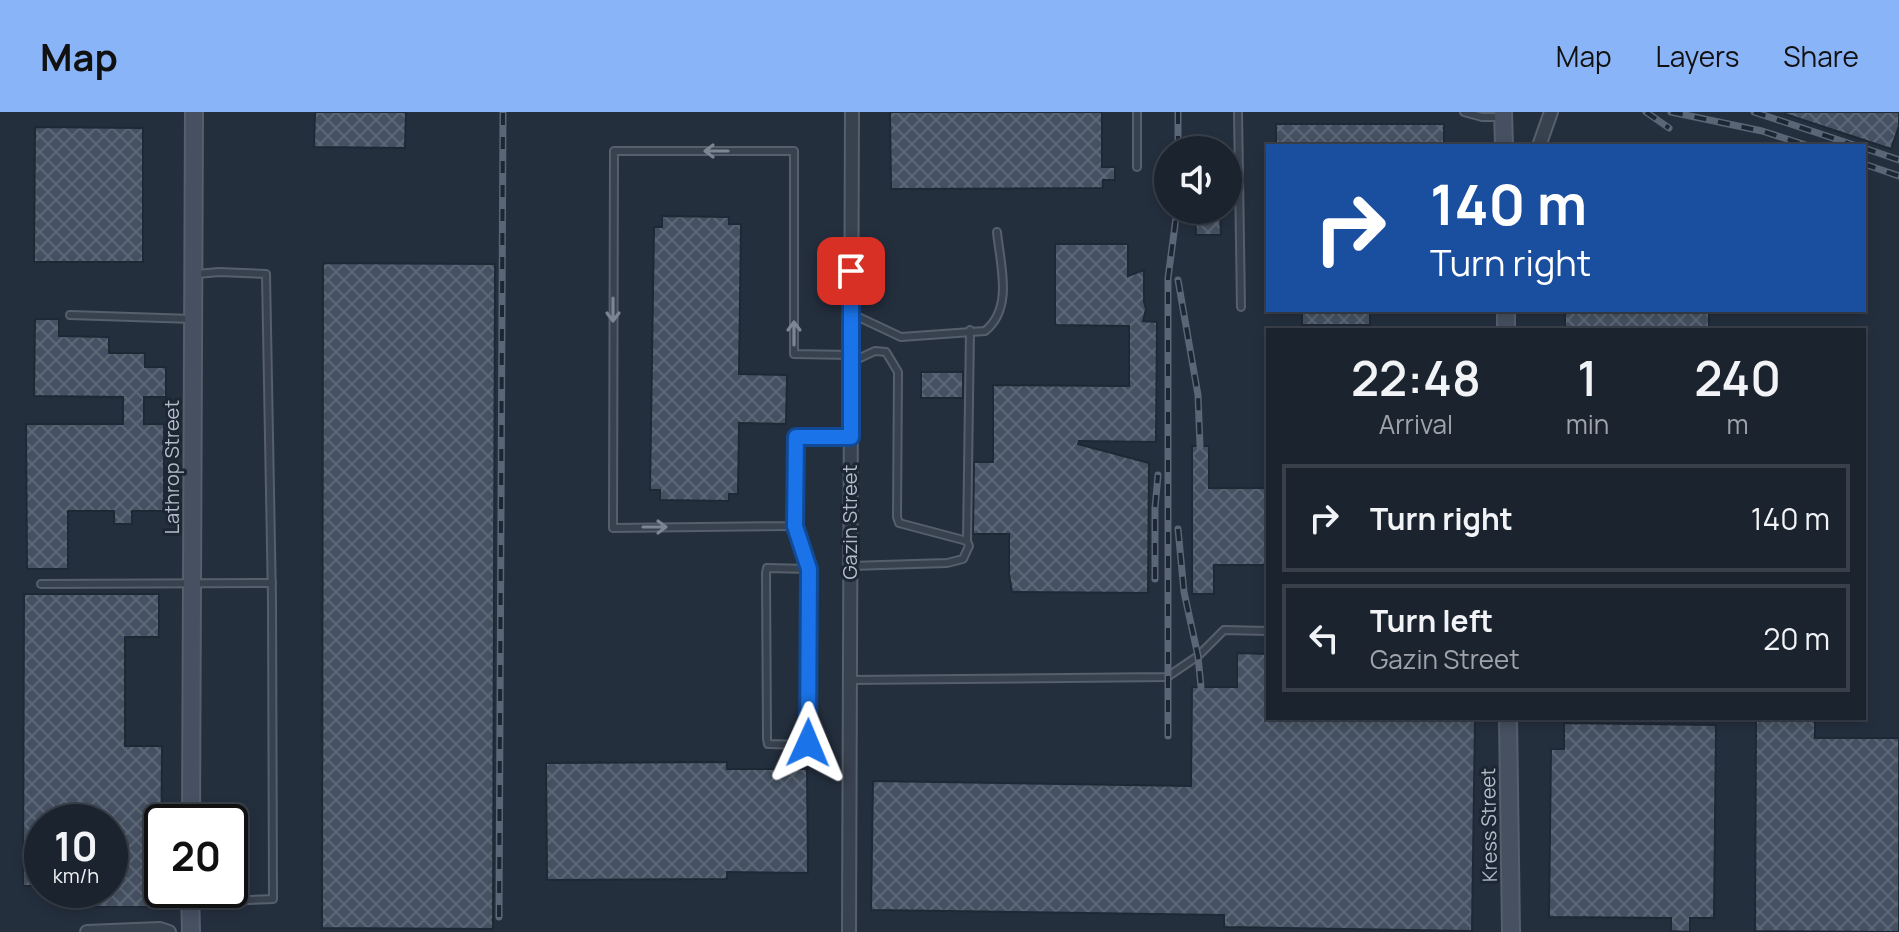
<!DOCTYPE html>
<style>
:root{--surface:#1b232e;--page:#242b36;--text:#f1f3f6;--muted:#a0a4aa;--line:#39404a;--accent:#8ab4f8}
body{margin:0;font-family:Manrope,sans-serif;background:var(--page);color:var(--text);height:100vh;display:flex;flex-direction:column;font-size:30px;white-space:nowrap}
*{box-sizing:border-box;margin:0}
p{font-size:26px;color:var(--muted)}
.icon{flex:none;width:44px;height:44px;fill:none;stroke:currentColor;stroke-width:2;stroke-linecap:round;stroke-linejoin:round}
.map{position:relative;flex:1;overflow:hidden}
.details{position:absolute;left:1266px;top:216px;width:600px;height:392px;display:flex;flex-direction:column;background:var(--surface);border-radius:0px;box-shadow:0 4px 12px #0003,0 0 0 2px var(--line)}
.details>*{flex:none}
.banner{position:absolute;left:1266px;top:32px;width:600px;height:168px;border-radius:0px;box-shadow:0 4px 12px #0003,0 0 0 2px var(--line);background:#1a4fa0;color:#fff;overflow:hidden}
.tools{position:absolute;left:1154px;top:24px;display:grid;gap:16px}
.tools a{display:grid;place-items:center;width:88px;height:88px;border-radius:50%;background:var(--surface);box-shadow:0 4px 12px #0003,0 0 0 2px var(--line);font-size:40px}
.speed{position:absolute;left:24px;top:692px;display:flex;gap:16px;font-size:40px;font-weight:700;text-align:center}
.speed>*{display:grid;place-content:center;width:104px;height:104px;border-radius:50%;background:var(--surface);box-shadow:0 4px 12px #0003,0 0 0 2px var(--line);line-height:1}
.speed small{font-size:20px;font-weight:400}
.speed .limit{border:4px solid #111;border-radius:12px;background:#fff;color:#111}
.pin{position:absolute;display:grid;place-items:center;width:68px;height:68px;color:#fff;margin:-34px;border-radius:16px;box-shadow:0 4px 12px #0006}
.me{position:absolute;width:88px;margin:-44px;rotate:1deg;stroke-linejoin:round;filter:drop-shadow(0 0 6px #0008)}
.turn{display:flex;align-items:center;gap:28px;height:168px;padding:0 32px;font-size:36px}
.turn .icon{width:104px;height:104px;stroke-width:2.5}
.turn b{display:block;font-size:56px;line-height:68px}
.eta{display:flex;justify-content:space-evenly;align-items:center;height:136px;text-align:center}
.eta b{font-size:48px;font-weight:600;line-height:56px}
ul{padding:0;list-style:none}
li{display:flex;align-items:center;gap:24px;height:108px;margin:0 16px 12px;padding:0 16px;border:4px solid var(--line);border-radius:0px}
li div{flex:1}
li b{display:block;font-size:30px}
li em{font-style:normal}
header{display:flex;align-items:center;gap:48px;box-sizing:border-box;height:112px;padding:0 40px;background:var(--accent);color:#111}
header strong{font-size:38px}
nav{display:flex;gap:44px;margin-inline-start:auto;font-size:28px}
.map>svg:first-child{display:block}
.building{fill:url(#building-cross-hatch);stroke:#1f2835;stroke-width:2}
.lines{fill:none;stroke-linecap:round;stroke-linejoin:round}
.lane-casing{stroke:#565f6c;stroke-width:10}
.street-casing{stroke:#565f6c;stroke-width:16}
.secondary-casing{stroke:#565f6c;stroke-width:20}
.lane{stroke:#38414e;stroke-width:6}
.street{stroke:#38414e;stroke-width:12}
.secondary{stroke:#465061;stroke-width:16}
.rail-casing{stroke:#5a6575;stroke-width:7}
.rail{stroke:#1d2633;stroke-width:4;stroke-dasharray:12;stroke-linecap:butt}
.oneway{stroke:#7c8592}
.route-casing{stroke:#114b97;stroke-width:20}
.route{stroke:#1a73e8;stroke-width:14}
.labels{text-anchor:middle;stroke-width:6;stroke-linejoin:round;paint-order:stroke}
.street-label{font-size:20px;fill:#b4bcc9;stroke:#1d2633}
</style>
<header>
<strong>Map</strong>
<nav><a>Map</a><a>Layers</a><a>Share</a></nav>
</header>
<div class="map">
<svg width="1899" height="820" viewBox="0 0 1899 820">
<defs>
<pattern id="building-cross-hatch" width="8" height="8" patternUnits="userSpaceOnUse" patternTransform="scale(2)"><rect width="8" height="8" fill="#455162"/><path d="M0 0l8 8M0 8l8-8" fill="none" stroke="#5d6877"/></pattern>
</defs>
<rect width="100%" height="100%" fill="#242f3e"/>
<g class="building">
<polygon points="315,0 406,0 405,36 314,35"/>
<polygon points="890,0 1102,0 1102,55 1115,55 1115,68 1103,68 1103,76 891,77"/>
<polygon points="1785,0 1899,0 1899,14 1891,37 1785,2"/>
<rect x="1276" y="12" width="168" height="22"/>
<polygon points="35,15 143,16 143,150 34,150"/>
<polygon points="1195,98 1220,98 1221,123 1196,123"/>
<polygon points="662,104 729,105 729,112 741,112 739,262 787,263 786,312 739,311 738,382 729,382 729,389 660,388 660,378 650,378 654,115 662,115"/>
<polygon points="1055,132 1128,132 1128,164 1144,158 1144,190 1146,197 1143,209 1157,210 1156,330 1079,329 1078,332 1149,351 1148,481 1012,480 1009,462 1009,422 973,422 974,350 993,350 993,273 1129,274 1129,214 1055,213"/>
<polygon points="323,151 495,152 493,817 322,816"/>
<rect x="1302" y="198" width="68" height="15"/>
<rect x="1565" y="198" width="144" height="20"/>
<polygon points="35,207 59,207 59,224 109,225 109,241 145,241 145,255 166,255 166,285 144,285 144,312 164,312 164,399 132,399 132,412 114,412 114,399 68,399 68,457 27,457 26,312 123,312 123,285 34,284"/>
<rect x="921" y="260" width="42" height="26"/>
<polygon points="1192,334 1209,334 1209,376 1268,376 1268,453 1214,453 1214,482 1192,482"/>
<polygon points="24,482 159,482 159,525 125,525 125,634 162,634 161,789 150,789 150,795 68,795 68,778 110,778 110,710 42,710 42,774 23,774"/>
<polygon points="1237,541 1268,542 1268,606 1475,606 1472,819 1224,815 1224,803 871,798 873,669 1191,674 1192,575 1237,575"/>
<polygon points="1756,606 1815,606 1815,626 1899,626 1899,820 1755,819"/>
<polygon points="1564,611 1716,613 1714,806 1690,806 1690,820 1671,819 1671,806 1549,805 1551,637 1564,637"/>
<polygon points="727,650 727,657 807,657 808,761 727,760 727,767 547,768 546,651"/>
</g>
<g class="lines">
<g class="lane-casing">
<g id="lane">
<polyline points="1137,0 1137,55"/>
<polyline points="1238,0 1241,195"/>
<polyline points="1464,0 1482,5 1500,5"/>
<path d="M852,202L901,225L985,219C1014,196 1000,152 997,120"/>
<polyline points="70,203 193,207"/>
<polyline points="851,325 796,325 795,414 613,416 614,39 794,39 794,242 851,243"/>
<polyline points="795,414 809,457 809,628 808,631 804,633 768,632 767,627 766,461 767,456 809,457"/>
<polyline points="967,429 970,218"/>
<polyline points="850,454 947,451 963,447 969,434 967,429 899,411 897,405 898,260 886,240 875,239 851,250"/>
<polyline points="41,472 272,471"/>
<polyline points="850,568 1167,565 1198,544 1224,518 1268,519"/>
<polyline points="192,790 273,787 272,488 266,162 219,160 197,162"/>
</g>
</g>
<g class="street-casing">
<g id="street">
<polyline points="1539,34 1551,0"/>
<polyline points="87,820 160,817 169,820"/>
<polyline points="849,820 852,0"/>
</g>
</g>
<g class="secondary-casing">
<g id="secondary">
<polyline points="1503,0 1504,34"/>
<polyline points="1506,198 1506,218"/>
<polyline points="1508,606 1511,820"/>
<polyline points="191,710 194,0"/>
<polyline points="190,778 191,820"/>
</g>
</g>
<use href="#lane" class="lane"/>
<use href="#street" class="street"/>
<use href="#secondary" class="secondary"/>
<g class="rail-casing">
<g id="rail">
<polyline points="1178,0 1178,38"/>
<polyline points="1646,0 1669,16"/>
<polyline points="1671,0 1762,19 1809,34"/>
<polyline points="1754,0 1857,34"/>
<polyline points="1864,36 1899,48"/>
<polyline points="1864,52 1899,64"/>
<polyline points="1178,168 1198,283 1200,334"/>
<polyline points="1178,417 1184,480 1198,544 1201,575"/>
<polyline points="1155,467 1155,396 1158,363"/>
<polyline points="1168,624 1168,166 1177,98"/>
<polyline points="499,805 503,0"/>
</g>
</g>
<use href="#rail" class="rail"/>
</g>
<defs><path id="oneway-shaft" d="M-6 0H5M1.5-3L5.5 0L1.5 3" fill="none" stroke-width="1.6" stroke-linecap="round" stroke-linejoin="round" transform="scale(2)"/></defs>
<g class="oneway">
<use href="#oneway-shaft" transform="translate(716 39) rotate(180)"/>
<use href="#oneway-shaft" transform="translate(613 198) rotate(90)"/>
<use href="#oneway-shaft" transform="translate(794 221) rotate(-90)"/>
<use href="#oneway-shaft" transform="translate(655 415)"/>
</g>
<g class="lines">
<g class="route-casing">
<polyline id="route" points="808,631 809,457 795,414 796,325 851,325 851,159"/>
</g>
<use href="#route" class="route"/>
</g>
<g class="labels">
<g class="street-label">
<text transform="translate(172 355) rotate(-90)" y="7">Lathrop Street</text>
<text transform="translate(850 410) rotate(-90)" y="7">Gazin Street</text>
<text transform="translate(1489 713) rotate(-91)" y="7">Kress Street</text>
</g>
</g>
</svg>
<div class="tools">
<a><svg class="icon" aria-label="sound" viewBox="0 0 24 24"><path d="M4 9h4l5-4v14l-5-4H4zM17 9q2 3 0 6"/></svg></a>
</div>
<div class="speed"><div>10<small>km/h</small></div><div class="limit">20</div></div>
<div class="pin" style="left:851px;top:159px;background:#d93025"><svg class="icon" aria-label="arrive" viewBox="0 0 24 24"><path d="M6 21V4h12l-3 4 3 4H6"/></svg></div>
<svg class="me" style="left:808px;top:631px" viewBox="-20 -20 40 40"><path d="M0-17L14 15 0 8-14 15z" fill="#1a73e8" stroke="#fff" stroke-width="4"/></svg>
<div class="banner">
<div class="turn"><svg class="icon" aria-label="right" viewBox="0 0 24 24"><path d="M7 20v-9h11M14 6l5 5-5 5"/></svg><div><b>140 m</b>Turn right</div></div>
</div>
<section class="details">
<div class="eta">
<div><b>22:48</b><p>Arrival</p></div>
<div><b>1</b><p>min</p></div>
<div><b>240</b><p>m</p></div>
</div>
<ul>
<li><svg class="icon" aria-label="right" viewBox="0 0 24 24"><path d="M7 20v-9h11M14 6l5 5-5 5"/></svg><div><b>Turn right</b></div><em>140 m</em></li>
<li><svg class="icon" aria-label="left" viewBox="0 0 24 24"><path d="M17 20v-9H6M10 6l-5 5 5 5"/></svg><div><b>Turn left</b><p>Gazin Street</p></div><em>20 m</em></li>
</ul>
</section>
</div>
